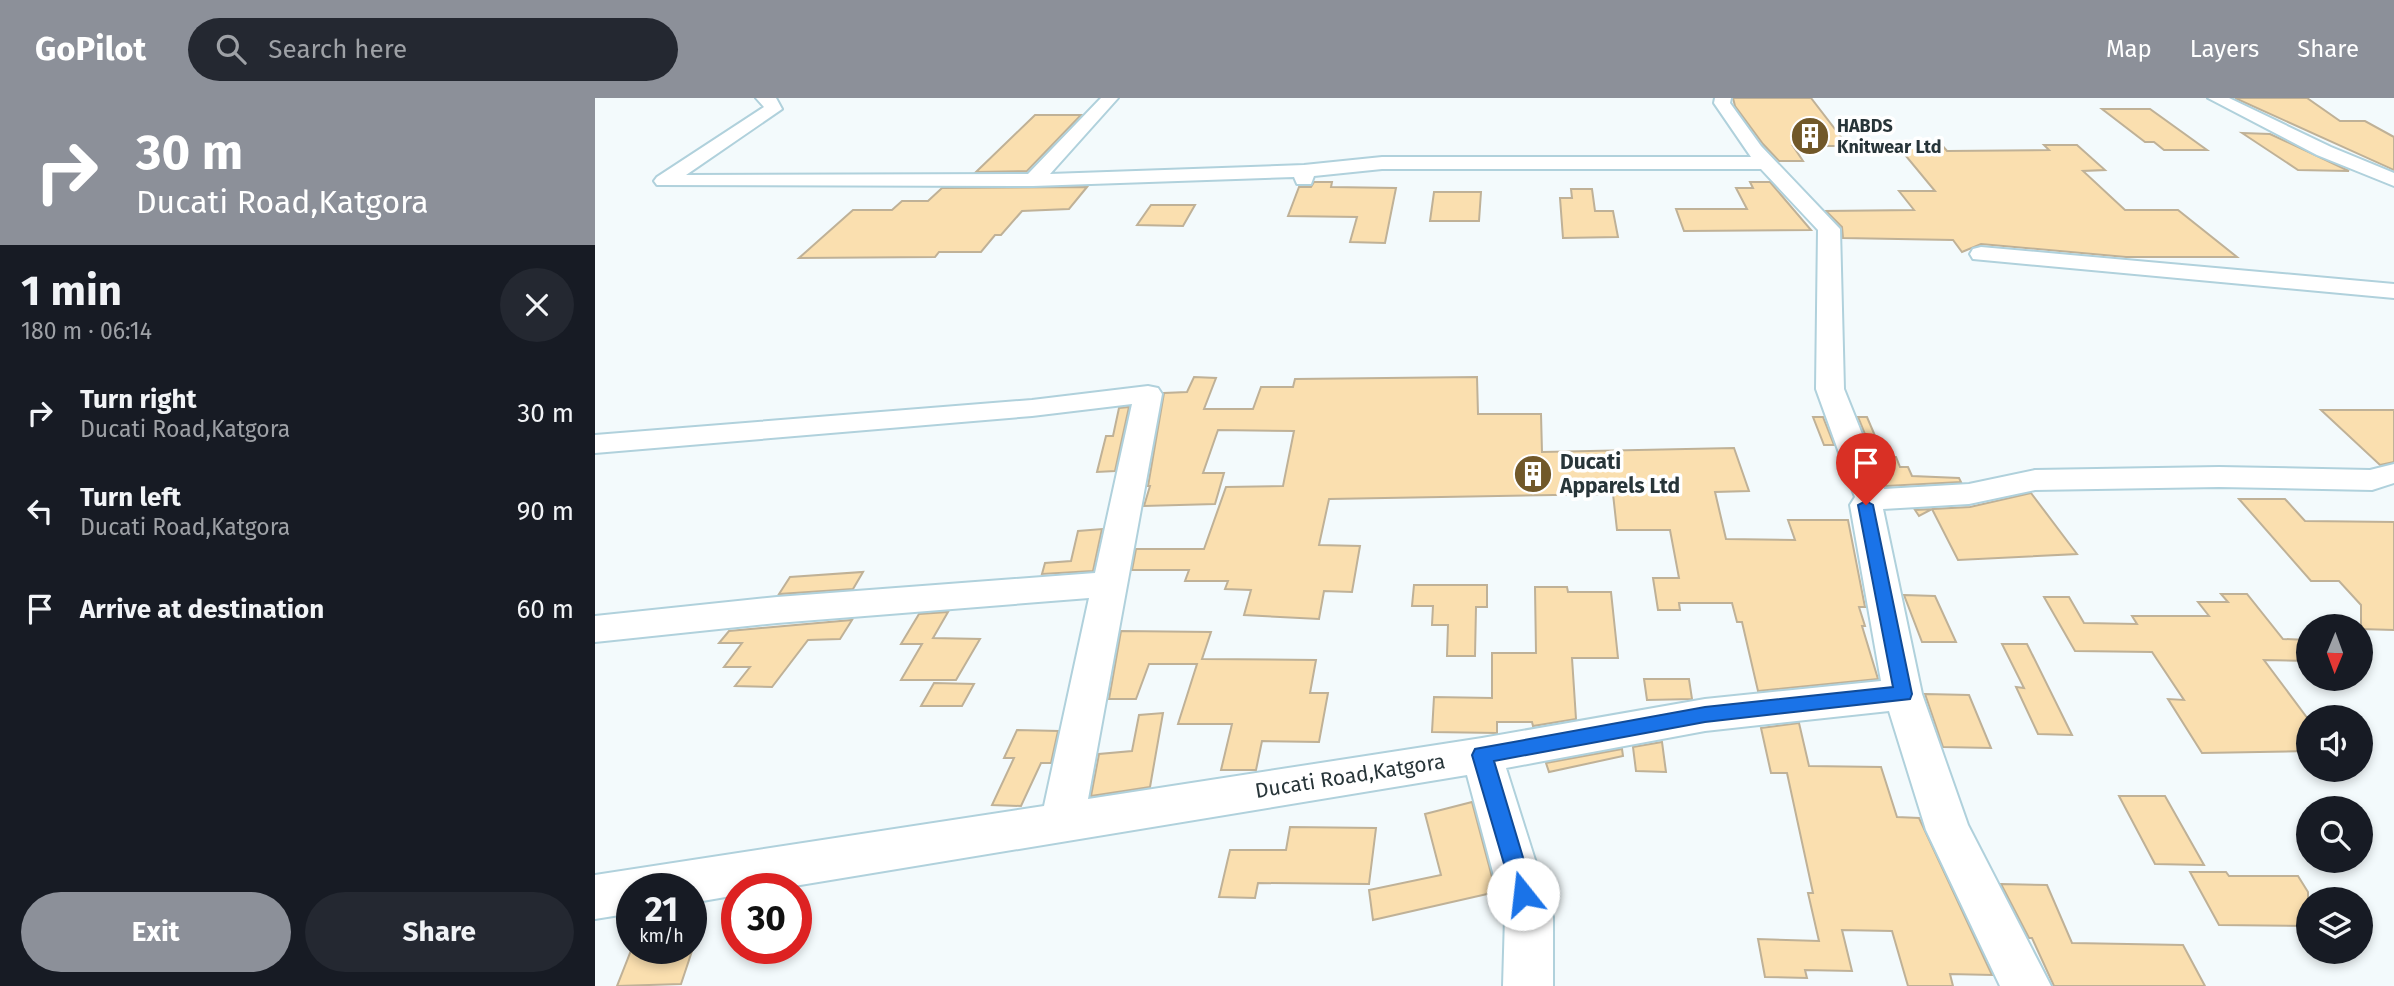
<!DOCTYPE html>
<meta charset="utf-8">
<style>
:root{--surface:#171b24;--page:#242831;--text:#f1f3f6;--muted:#9ea1a6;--accent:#8c9099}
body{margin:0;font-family:"Fira Sans",sans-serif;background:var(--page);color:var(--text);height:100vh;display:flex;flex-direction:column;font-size:26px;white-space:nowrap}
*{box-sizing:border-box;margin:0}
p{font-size:23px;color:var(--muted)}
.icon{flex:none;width:38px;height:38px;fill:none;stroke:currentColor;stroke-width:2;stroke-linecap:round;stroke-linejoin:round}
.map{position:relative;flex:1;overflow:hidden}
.details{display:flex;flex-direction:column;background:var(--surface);width:595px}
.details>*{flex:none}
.banner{background:#8c9099;color:#fff;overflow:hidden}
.needle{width:46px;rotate:181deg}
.buttons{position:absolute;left:1701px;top:516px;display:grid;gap:14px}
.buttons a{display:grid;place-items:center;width:77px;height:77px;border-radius:50%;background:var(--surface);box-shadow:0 4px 10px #0003;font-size:35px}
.speed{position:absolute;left:21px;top:775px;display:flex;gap:14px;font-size:35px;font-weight:700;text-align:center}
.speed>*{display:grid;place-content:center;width:91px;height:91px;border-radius:50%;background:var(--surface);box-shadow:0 4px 10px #0003;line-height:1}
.speed small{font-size:18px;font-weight:400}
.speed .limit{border:10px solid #d22;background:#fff;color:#111}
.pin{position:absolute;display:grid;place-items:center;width:60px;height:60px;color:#fff;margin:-72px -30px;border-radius:50% 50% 50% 0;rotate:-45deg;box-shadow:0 0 7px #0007}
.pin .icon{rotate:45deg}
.me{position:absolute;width:77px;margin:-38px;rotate:344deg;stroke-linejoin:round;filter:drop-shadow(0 0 5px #0008)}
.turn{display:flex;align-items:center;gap:24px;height:147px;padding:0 21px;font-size:32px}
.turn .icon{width:91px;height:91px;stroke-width:2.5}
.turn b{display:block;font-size:49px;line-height:60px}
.round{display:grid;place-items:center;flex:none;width:74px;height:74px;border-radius:37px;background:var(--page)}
.summary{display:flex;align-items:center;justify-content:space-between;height:119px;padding:0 21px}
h1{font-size:42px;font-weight:700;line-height:52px}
.action{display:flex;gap:14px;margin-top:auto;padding:14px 21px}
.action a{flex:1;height:80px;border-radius:42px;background:var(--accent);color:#fff;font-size:28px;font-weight:700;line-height:80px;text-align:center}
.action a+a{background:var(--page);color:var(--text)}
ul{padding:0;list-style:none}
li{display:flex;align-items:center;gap:21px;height:98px;padding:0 21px}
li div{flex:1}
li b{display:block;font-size:26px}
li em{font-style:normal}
header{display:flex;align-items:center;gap:42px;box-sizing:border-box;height:98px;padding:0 35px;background:var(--accent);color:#fff}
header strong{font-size:33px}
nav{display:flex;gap:38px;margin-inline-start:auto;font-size:24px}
.search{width:490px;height:63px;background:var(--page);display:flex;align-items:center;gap:18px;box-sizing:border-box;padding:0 24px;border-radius:38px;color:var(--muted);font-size:26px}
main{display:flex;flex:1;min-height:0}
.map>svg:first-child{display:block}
.building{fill:#fadfaf;stroke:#bfb197;stroke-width:2}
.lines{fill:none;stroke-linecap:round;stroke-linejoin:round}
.minor-casing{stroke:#b0d1dc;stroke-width:4}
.minor{fill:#fff;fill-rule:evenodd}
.route{fill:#1a73e8;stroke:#114b97;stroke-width:2}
.labels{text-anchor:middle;stroke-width:7;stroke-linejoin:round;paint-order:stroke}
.far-poi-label{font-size:18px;font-weight:bold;fill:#283539;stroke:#fff;text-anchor:start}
.poi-label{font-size:21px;font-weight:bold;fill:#283539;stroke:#fff;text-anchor:start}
.street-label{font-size:21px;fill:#283539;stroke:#fff}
</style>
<header>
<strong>GoPilot</strong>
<div class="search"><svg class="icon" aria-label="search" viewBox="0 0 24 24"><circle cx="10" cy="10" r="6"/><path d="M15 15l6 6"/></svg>Search here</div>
<nav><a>Map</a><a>Layers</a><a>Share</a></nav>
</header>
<main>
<section class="details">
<div class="banner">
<div class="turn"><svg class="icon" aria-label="right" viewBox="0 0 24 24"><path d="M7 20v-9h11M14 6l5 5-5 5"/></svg><div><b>30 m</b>Ducati Road,Katgora</div></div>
</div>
<div class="summary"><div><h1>1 min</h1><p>180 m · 06:14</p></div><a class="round"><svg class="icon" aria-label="close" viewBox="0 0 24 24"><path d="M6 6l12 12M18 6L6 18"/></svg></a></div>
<ul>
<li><svg class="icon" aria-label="right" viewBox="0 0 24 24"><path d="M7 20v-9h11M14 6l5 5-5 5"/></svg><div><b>Turn right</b><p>Ducati Road,Katgora</p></div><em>30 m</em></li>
<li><svg class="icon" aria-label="left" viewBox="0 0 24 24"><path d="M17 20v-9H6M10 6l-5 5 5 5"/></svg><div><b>Turn left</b><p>Ducati Road,Katgora</p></div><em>90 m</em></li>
<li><svg class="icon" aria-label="arrive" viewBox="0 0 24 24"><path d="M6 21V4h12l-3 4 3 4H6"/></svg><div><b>Arrive at destination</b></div><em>60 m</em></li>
</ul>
<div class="action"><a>Exit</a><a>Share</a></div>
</section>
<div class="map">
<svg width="1799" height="888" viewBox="0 0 1799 888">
<rect width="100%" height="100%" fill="#f3fafc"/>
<g class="building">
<polygon points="1138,0 1216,0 1253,48 1198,48 1208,63 1184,63 1168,46 1140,8"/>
<polygon points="1640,0 1712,0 1745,23 1770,23 1799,39 1799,72"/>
<polygon points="1507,11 1555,11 1612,52 1569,52 1559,44 1550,44"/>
<polygon points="440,17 486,17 432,73 381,74"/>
<polygon points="1647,35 1675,36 1754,73 1703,72"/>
<polygon points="1301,46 1346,46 1352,53 1454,52 1449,47 1482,47 1510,72 1488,73 1530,112 1583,112 1642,159 1531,159 1386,146 1367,154 1358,142 1248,140 1247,129 1231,113 1319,112 1304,93 1340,93"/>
<polygon points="719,84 737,84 736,89 801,90 790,145 755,144 762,119 693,118 704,89 716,89"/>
<polygon points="1155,84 1175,84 1216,132 1089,133 1081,111 1152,111 1141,90 1158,90"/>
<polygon points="492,89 474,111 427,113 406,137 400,137 386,154 344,154 340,159 204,160 258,112 297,112 307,103 333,103 347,90"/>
<polygon points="976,91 997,91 1000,113 1018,113 1023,139 968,140 965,100 977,100"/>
<polygon points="839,94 886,94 884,123 835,123"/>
<polygon points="556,107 600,107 588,128 542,127"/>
<polygon points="599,279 621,280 609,311 658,311 666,289 698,289 700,281 882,279 883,316 946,316 947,354 1139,350 1154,393 1120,394 1131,441 1200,442 1193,422 1253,422 1270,509 1264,509 1270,528 1267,528 1283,581 1163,593 1147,524 1142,524 1137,505 1084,505 1085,512 1063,512 1058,480 1084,480 1075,432 1022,432 1018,396 734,401 724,447 765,448 757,494 729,493 724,521 649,517 656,492 630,491 633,483 590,483 594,472 537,472 541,451 609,451 631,389 688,388 699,333 623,332 608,375 629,375 620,406 549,408 555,388 553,388 569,295 592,294"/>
<polygon points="534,309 520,373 502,374 511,338 518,338 524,310"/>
<polygon points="1726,312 1799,312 1799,364 1785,367"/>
<polygon points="1218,319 1228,319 1239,347 1229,347"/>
<polygon points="1263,319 1272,319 1289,359 1301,359 1305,369 1313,369 1317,378 1364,380 1366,384 1291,388"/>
<polygon points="1436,395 1482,456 1363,462 1337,411 1324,418 1320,412 1375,409"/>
<polygon points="1644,401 1690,401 1710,423 1799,424 1799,532 1766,531 1766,507 1744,483 1716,483"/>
<polygon points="507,431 498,473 447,476 450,465 476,463 483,433"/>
<polygon points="268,474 258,491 184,496 195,479"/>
<polygon points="819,487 892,487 892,509 881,509 880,558 852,558 853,527 837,527 838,508 817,508"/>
<polygon points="940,489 972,489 973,494 1016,494 1023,560 977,560 981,621 938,628 937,624 902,624 902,635 837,634 839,599 897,600 897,555 941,555"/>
<polygon points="1626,496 1652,496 1688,541 1713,542 1713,563 1669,562 1713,621 1713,653 1607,655 1573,601 1589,602 1557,554 1480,553 1449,499 1474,499 1489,525 1542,526 1537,518 1614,518 1603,504 1633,504"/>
<polygon points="1309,497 1340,498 1361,544 1327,544"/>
<polygon points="353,514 338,540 385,541 361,582 306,582 327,546 306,546 324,516"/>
<polygon points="257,522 245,541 213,542 177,589 140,588 155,569 129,569 147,545 124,545 134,533"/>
<polygon points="526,533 616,534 607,561 721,562 715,595 733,595 724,644 667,643 661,672 626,672 637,626 583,626 602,566 554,566 541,601 514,601"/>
<polygon points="1407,546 1432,546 1477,637 1443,636 1421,589 1429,590"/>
<polygon points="1049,581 1094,581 1097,601 1052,602"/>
<polygon points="339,585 379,586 367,608 326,608"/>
<polygon points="1330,596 1374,597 1396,650 1348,649"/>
<polygon points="568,615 555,689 496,698 504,656 537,653 544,617"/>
<polygon points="1204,625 1214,668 1286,669 1302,719 1324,720 1397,877 1355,876 1358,888 1313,888 1297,833 1247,832 1257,873 1210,872 1212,880 1170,879 1163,841 1224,843 1213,795 1218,795 1192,675 1176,675 1166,630"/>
<polygon points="422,632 463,633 456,665 446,665 426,708 397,707 419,660 409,660"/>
<polygon points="1067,644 1071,674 1041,673 1038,649"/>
<polygon points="1027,651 1028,658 954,674 951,665"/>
<polygon points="1524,698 1570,698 1609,767 1560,766"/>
<polygon points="877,704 901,794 778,822 774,792 846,777 830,716"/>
<polygon points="695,729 781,730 774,786 663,785 660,800 624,799 635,752 691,752"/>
<polygon points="1595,774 1631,774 1634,778 1703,778 1713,794 1713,828 1624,827"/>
<polygon points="1406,786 1452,787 1477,845 1588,847 1610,888 1459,888 1437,840 1434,840"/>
<polygon points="37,850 98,850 86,886 22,888"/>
</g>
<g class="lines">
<g class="minor-casing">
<g id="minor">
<polygon points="161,0 181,0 187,11 91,77 433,76 506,0 523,0 455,76 709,67 787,59 1156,59 1119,5 1120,0 1136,0 1135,5 1166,48 1245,131 1249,291 1289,391 1374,386 1440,372 1624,369 1775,372 1799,366 1799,385 1777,392 1624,389 1440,392 1374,406 1288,411 1327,596 1373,727 1456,888 1405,888 1331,732 1294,613 1110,633 911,670 958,819 958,888 908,888 910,819 872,677 181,791 142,791 142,797 96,805 96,791 37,791 37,815 0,821 0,777 449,708 494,500 182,525 0,544 0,518 182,499 500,475 537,306 437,318 0,355 0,337 437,302 553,288 563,290 567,296 493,701 887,640 1110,601 1286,583 1255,407 1260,399 1221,291 1223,132 1166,71 787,71 719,78 716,86 702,86 699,79 438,88 62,87 59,83 62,79 169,9"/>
<polygon points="1613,0 1634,0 1736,49 1799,75 1799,88 1722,57"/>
<polygon points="1386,149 1799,186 1799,200 1378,161 1375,156 1378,151"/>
</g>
</g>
<use href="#minor" class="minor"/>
</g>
<polygon class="route" points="1271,403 1278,407 1317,596 1315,601 1110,624 899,663 939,796 935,803 928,806 920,803 877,657 880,651 1110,609 1298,589 1263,407"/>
<defs>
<g id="building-disc" transform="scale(2.0125)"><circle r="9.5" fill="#715829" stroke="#fff"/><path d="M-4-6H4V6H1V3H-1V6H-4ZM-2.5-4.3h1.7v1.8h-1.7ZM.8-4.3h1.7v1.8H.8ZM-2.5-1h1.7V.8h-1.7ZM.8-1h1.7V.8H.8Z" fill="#fff"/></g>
</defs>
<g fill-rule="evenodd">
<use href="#building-disc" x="1215" y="38"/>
<use href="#building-disc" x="938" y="376"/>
</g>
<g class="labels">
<g class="far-poi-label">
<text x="1242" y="34">HABDS<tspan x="1242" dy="21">Knitwear Ltd</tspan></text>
</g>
<g class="poi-label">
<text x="965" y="371">Ducati<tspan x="965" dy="24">Apparels Ltd</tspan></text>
</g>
<g class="street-label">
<text transform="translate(755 678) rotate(-9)" y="7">Ducati Road,Katgora</text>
</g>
</g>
</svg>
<div class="buttons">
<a><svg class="needle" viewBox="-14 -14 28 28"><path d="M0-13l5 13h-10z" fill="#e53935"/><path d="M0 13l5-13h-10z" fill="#9ea1a6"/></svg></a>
<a><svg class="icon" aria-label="sound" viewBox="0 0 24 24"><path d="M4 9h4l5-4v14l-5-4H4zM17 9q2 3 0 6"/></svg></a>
<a><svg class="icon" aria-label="search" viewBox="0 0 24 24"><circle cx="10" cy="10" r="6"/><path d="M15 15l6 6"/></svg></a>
<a><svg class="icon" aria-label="layers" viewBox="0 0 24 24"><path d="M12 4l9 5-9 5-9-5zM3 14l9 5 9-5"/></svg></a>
</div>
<div class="speed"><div>21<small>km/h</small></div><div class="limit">30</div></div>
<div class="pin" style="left:1271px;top:407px;background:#d93025"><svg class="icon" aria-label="arrive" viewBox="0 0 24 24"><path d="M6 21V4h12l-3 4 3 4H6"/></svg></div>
<svg class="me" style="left:928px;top:796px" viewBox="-20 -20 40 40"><circle r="19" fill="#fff"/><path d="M0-13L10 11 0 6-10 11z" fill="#1a73e8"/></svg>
</div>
</main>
